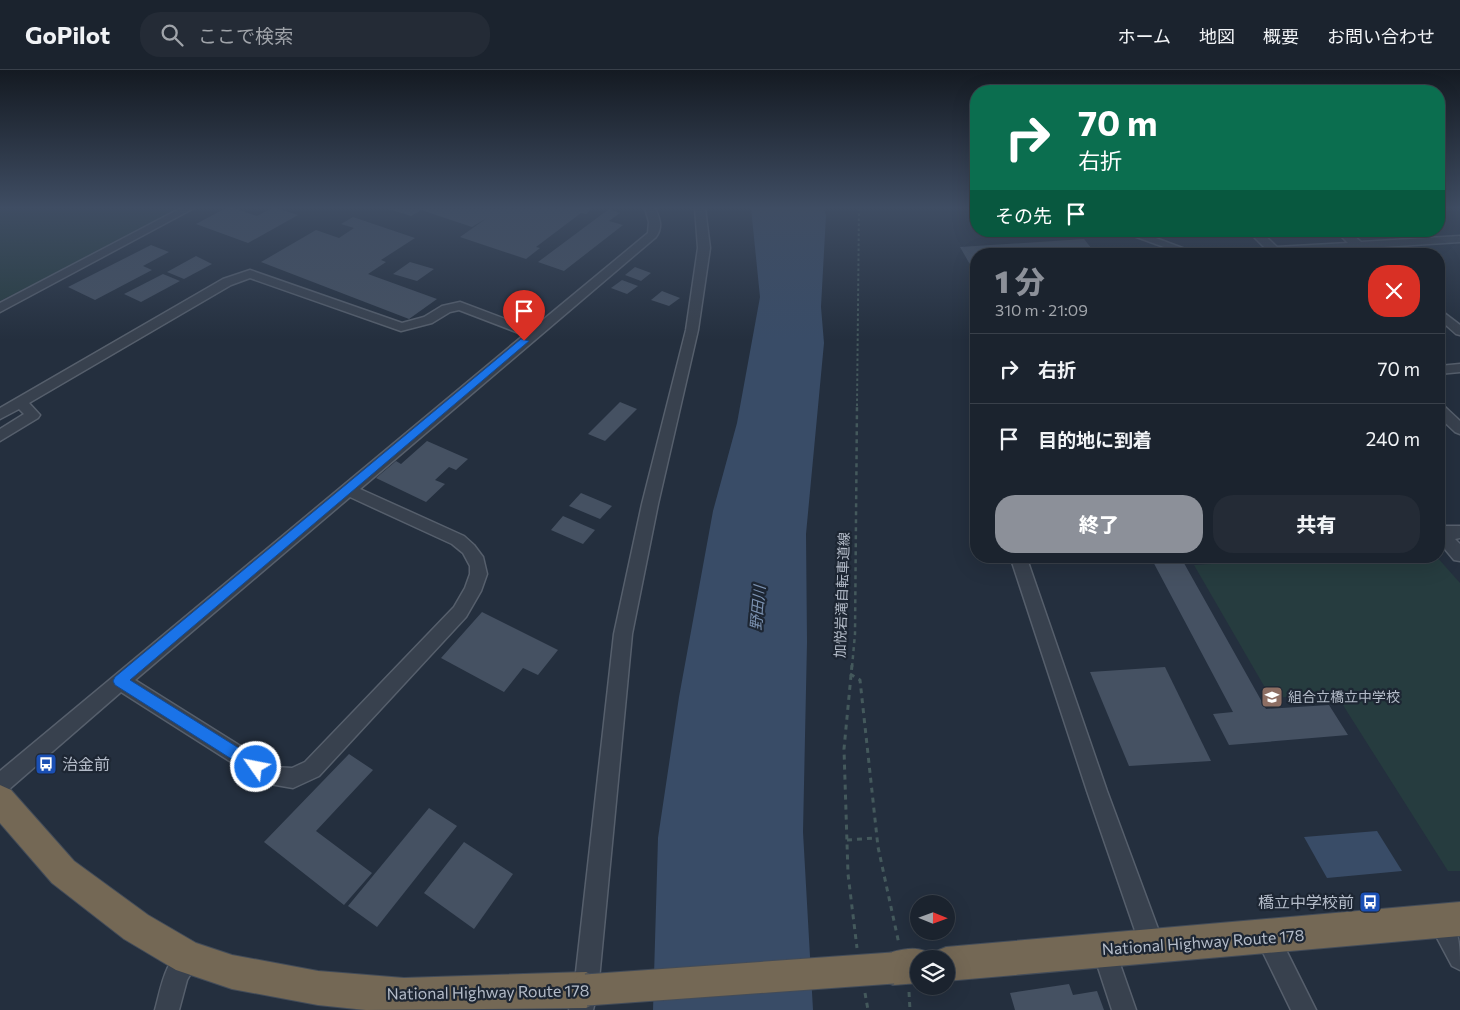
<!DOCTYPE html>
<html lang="ja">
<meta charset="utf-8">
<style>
:root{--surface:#1b232e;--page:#242b36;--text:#f1f3f6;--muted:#a0a4aa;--line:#39404a;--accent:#8c9099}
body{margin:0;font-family:Commissioner,"Noto Sans JP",sans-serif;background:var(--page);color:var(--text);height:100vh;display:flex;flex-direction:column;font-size:19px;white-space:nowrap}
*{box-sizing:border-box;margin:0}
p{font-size:16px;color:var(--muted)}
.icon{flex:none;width:28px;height:28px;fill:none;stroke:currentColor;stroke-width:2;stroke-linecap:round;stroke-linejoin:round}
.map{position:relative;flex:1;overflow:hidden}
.drawer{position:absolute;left:970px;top:178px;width:475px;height:315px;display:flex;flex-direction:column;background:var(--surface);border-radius:20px;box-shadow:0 5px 20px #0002,0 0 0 1px var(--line)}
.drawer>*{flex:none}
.banner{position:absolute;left:970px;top:15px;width:475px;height:152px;border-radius:20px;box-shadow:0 5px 20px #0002,0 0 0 1px var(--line);background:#0b6e4f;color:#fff;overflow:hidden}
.needle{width:32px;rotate:91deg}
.controls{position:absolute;left:910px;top:825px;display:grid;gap:10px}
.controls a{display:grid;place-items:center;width:45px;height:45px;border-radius:50%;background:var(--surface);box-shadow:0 5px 20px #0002,0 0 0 1px var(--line);font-size:25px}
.pin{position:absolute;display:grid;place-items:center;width:42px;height:42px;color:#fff;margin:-51px -21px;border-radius:50% 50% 50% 0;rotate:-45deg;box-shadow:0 0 5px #0007}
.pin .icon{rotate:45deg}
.me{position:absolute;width:55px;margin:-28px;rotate:303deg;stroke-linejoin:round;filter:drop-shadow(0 0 4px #0008)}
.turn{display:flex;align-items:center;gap:18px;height:105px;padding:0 25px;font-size:22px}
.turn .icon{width:65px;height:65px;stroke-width:2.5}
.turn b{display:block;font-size:35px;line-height:42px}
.then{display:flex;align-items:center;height:48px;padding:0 25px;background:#0003;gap:10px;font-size:19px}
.round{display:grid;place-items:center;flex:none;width:52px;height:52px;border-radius:20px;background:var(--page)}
.head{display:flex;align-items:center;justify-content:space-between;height:85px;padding:0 25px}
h1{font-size:30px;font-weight:800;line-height:38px;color:var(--accent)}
.button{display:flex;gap:10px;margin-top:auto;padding:10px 25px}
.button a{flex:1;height:58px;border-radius:20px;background:var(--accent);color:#fff;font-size:20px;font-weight:800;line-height:58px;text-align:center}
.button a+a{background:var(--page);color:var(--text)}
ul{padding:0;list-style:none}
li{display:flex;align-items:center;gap:15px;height:70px;padding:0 25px;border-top:1px solid var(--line)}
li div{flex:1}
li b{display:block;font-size:19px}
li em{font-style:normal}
header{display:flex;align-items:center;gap:30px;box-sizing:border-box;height:70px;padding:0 25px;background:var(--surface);border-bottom:1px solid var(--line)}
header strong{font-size:24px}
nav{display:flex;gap:28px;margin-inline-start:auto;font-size:18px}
.search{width:350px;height:45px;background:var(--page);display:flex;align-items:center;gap:12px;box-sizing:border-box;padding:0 18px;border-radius:20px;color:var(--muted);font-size:19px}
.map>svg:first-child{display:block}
.green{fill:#263c3f}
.water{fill:#394c67}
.building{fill:#455162}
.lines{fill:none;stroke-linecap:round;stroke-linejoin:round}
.minor-casing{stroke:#565f6c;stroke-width:3}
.highway-casing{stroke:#434c59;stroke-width:2}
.path-far2{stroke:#44595c;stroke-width:2;stroke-dasharray:2.5 2.5;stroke-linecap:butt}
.path-far1{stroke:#44595c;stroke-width:2.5;stroke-dasharray:4 4;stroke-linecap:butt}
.path{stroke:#44595c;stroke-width:3;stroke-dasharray:5 5;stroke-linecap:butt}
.minor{fill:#38414e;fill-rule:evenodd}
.highway{fill:#746855;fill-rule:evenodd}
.highway-bridge-casing{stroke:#434c59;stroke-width:33;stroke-linecap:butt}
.highway-bridge{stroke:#746855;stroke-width:31}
.route{fill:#1a73e8;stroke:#114b97}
.labels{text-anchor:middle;stroke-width:4.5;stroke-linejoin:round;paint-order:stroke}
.street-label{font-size:14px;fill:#b4bcc9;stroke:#1d2633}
.poi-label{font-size:14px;fill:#b4bcc9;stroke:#1d2633;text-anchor:start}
.water-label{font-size:15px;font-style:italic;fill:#7c92b1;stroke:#1d2633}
.near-poi-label{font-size:16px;fill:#b4bcc9;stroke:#1d2633;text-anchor:start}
.near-street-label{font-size:16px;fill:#b4bcc9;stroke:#1d2633}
</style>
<header>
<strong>GoPilot</strong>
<div class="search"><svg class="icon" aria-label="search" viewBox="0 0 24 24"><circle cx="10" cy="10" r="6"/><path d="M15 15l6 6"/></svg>ここで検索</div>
<nav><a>ホーム</a><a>地図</a><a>概要</a><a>お問い合わせ</a></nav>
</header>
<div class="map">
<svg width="1460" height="940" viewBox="0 0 1460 940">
<rect width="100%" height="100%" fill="#242f3e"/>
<g class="green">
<polygon points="0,138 183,138 0,231"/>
<polygon points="1272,486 1436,486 1460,513 1460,801 1448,801 1336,624 1271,628 1194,495 1274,490"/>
</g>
<g class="water">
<polygon points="751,138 823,138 826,145 821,237 824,273 806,464 807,572 803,762 813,940 653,940 658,768 679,627 713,441 737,353 760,227"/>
<polygon points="1377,761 1402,801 1327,808 1304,767"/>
</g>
<g class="building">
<polygon points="226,138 234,138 257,146 272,138 277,138 298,145 248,173 196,154"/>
<polygon points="593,138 586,144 581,143 536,177 540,178 526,189 460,167 487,148 472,157 421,140 411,146 389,139"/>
<polygon points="609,139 620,143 609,151 623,155 564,201 538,192"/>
<polygon points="353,147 415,168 381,190 386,192 368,204 437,229 409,249 261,192 316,160 339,168 354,158 341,154"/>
<polygon points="1084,169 1096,184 976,184 976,205 960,177"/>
<polygon points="151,175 169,182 143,196 152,200 95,230 68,217"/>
<polygon points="196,186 212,194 184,209 167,202"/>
<polygon points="410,192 434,199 417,211 393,204"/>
<polygon points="635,197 651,203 641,211 625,205"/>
<polygon points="163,204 180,211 141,232 124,224"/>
<polygon points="622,210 638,216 627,224 611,218"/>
<polygon points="662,221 680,228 669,236 651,230"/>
<polygon points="620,332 637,339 605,371 588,364"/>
<polygon points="427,371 468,389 456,400 449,397 435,410 445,414 426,432 376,408 396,391 401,394"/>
<polygon points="581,423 612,436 600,449 569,436"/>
<polygon points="563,446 595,460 583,474 551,460"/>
<polygon points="1150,486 1180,486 1266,639 1329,635 1348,665 1229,675 1213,644 1233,642"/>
<polygon points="482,542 558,580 538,605 523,598 504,622 441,588"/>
<polygon points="1165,597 1211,691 1129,696 1090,602"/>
<polygon points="349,684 373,700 316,761 372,803 344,835 264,772"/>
<polygon points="429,738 457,756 377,857 348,836"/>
<polygon points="464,772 513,804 474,859 424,823"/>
<polygon points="1069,914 1073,925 1097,921 1104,940 1015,940 1010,923"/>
</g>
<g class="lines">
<g class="minor-casing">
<g id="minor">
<polygon points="181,138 194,138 0,242 0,233"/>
<path d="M645,138H655C660,149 663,157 656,167L360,419L464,466L474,475L483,487L487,504L481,521L466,547L319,706L293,718L264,713L121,622L7,721L0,724V701L524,265L459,240L450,242L432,253L401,261L250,208L231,215L29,333L40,345L38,348L0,371V359L24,344L19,339L0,349V338L223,209L250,200L402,253L424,247L442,236L460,232L532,259L648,163L649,152ZM350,427L452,474L463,483L470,496V504L465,518L454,537L305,692L292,698L274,697L135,610Z"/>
<polygon points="695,138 705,138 710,178 698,260 658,434 632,564 598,920 593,940 569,940 574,920 614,564 642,434 686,260 698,178"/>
<polygon points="1120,161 1137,161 1185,179 1179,182 1175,181"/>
<polygon points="1248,161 1260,161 1277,177 1348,173 1336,161 1348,161 1361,172 1460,166 1460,172 1367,178 1362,182 1355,179 1283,184 1222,184 1227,181 1265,178"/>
<polygon points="1439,239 1460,255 1460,265 1456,264 1439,249"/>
<polygon points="1460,294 1460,302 1439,304 1439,296"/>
<polygon points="1439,334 1444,336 1460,351 1460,364 1455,362 1439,347"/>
<polygon points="1439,456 1460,456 1460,468 1455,469 1460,474 1460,491 1454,490 1439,472"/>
<polygon points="1010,486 1026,486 1107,721 1164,875 1160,883 1152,887 1144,883 1140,875 1087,721"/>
<path d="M1439,840C1460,849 1460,878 1460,900L1452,896L1428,851L1431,843Z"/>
<polygon points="1268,856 1276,860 1316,940 1291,940 1256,868 1260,860"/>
<polygon points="1104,867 1112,871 1136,940 1112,940 1092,879 1096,871"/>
<path d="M188,876L196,880L200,888L187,910L179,940H155C161,919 165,886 188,876Z"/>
</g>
</g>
<g class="highway-casing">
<g id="highway">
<polygon points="0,715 11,720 74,791 148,845 196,873 232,885 318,901 404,908 586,902 598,908 604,920 598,932 586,938 366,940 318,935 232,919 176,900 124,869 52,813 0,753"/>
<path d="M1460,832V866L946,911V889H919V913L893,915L881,910L876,898L881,886C895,880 921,873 932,886L934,882L946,877Z"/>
</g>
</g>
<polyline class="path-far2" points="857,336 859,138"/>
<polyline class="path-far1" points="852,597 855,564 857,335"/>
<g class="path">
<polyline points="852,595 844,679 848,804 857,878"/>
<polyline points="850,604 860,610 878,777 899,874"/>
<polyline points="847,770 875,768"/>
<polyline points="909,922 910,940"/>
<polyline points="865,923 868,940"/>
</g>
<use href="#minor" class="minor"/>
<use href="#highway" class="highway"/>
<g class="highway-bridge-casing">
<polyline id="highway-bridge" points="586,920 893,898"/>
</g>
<use href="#highway-bridge" class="highway-bridge"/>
</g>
<linearGradient id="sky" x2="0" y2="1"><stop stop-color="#141a22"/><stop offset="0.51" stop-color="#3f4d63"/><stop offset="1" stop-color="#3f4d63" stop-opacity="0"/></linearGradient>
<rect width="1460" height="270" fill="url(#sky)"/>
<polygon class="route" points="521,269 529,271 130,610 261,692 264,697 261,702 256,704 252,702 115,615 113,611 115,607"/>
<defs>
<g id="school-square" transform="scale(1.125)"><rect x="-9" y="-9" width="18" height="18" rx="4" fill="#8d6e63" stroke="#1d2633"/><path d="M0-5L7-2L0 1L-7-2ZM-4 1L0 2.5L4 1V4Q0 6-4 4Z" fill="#fff"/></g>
<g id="bus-square" transform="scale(1.125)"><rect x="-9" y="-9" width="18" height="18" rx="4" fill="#1a4fb4" stroke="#1d2633"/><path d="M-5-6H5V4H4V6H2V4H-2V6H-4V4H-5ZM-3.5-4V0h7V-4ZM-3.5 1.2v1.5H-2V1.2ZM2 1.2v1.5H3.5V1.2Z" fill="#fff"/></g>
</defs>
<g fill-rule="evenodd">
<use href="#school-square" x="1272" y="627"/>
<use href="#bus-square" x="46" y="694"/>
<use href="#bus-square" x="1370" y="832"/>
</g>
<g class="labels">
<g class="street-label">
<text transform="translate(842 525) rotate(-88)" y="5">加悦岩滝自転車道線</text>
</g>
<g class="poi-label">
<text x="1288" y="632">組合立橋立中学校</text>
</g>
<g class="water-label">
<text transform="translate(758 538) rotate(-85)" y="5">野田川</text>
</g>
<g class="near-poi-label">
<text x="62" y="700">治金前</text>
<text x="1354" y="838" text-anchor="end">橋立中学校前</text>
</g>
<g class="near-street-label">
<text transform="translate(1203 872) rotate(-4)" y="6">National Highway Route 178</text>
<text transform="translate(488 922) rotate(-1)" y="6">National Highway Route 178</text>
</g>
</g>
</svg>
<div class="controls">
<a><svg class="needle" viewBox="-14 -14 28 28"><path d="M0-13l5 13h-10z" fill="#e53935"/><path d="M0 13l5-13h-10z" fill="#a0a4aa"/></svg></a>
<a><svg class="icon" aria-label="layers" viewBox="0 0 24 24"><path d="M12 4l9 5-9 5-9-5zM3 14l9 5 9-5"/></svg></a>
</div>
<div class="pin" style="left:524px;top:271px;background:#d93025"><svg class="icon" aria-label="arrive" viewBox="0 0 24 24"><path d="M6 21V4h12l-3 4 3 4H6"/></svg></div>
<svg class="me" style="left:256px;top:697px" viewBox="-20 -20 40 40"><circle r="17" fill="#1a73e8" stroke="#fff" stroke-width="3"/><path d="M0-11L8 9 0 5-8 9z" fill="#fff"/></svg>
<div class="banner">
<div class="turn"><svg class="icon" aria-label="right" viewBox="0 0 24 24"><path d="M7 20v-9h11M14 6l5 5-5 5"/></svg><div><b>70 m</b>右折</div></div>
<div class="then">その先<svg class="icon" aria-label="arrive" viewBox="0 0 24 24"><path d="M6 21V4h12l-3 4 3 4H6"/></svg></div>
</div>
<section class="drawer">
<div class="head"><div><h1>1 分</h1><p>310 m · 21:09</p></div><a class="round" style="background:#d93025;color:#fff"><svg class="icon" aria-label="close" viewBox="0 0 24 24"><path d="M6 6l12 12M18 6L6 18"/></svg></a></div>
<ul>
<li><svg class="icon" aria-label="right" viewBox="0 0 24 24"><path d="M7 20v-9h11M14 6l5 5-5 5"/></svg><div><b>右折</b></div><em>70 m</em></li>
<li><svg class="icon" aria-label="arrive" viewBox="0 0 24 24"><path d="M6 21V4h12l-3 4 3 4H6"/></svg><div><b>目的地に到着</b></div><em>240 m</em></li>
</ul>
<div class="button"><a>終了</a><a>共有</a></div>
</section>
</div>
